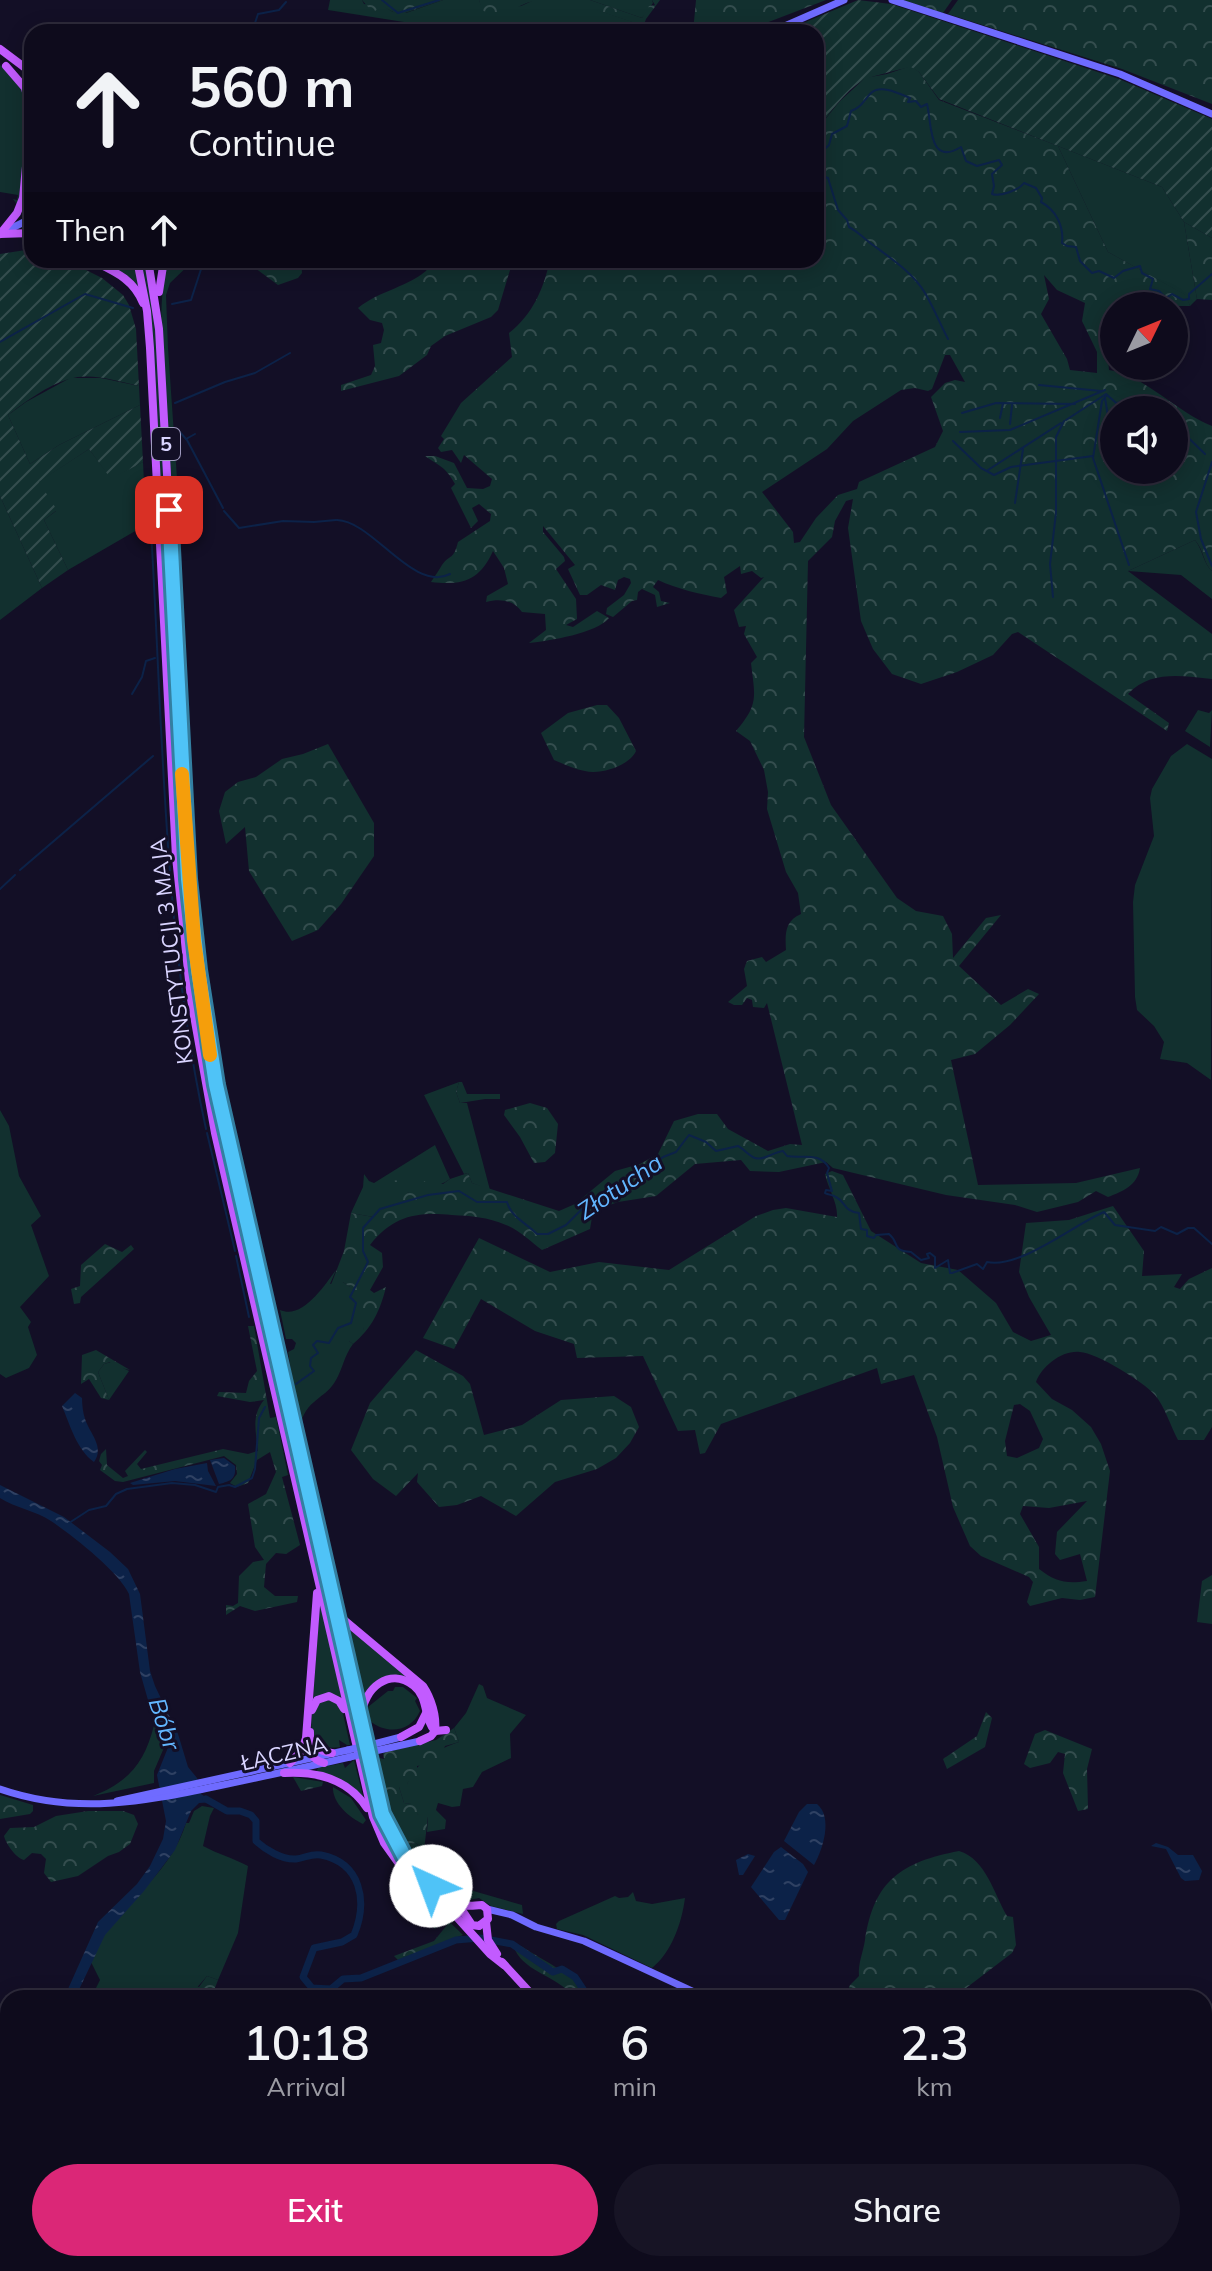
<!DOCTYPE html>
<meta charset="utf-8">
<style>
:root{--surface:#0e0b1c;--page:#171425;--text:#f1f3f6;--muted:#9b9ba3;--line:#2e2b3b;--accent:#db2777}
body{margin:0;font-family:Mulish,sans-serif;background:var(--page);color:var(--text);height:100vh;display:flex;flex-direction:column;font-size:30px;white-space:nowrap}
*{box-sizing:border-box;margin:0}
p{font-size:26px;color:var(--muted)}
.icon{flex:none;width:44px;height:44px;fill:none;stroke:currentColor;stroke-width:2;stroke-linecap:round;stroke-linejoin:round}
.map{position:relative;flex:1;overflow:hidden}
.drawer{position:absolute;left:0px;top:1990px;width:1212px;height:282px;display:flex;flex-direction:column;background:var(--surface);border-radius:24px 24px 0 0;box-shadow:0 4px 20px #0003,0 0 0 2px var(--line)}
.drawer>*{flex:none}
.hud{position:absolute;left:24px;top:24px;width:800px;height:244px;border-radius:24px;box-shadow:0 4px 20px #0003,0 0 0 2px var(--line);background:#0e0b1c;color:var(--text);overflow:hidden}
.needle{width:52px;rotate:47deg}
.buttons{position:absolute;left:1100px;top:292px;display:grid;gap:16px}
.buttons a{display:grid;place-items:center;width:88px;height:88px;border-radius:50%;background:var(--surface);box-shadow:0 4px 20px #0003,0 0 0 2px var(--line);font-size:40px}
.pin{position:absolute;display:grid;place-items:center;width:68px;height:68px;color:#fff;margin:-34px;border-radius:16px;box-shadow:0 4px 12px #0006}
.me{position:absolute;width:88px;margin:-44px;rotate:317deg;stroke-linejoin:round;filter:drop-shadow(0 0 6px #0008)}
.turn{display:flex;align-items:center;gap:28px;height:168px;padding:0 32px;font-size:36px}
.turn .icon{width:104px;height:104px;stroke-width:2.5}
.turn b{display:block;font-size:56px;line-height:68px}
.then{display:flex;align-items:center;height:76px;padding:0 32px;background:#0003;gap:16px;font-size:30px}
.eta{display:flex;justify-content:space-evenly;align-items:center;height:136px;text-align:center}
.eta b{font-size:48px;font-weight:600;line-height:56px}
.cta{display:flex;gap:16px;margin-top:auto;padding:16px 32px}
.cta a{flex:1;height:92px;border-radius:48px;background:var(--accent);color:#fff;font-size:32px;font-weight:600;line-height:92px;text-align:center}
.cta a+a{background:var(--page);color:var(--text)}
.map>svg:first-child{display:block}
.grass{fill:#12302f}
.forest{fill:url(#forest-crowns);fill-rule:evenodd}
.garden{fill:url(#garden-furrows)}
.water{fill:url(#water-ripples)}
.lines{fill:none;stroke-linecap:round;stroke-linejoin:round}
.stream{stroke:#0c2248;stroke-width:2}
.river{stroke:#0c2248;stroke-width:7}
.secondary{stroke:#6f6bff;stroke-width:7}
.primary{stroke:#c25bff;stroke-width:8}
.secondary-bridge{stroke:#6f6bff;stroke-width:7}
.route-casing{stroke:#337fa1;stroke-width:20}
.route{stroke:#4fc3f7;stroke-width:14}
.slow{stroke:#f59e0b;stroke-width:14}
.labels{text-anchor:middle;stroke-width:6;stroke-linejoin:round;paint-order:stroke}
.shield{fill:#130f26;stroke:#9e99be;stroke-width:2}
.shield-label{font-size:20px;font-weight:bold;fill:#d9d4ff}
.street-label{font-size:22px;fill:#d9d4ff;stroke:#130f26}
.water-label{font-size:24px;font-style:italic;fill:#62b6ff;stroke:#130f26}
</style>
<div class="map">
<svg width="1212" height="2271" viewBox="0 0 1212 2271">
<defs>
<pattern id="forest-crowns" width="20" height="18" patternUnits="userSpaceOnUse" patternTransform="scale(2)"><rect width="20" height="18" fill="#12302f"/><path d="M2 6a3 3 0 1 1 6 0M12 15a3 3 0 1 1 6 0" fill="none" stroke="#344d4e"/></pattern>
<pattern id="garden-furrows" width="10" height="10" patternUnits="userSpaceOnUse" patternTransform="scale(2)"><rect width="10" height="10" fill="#12302f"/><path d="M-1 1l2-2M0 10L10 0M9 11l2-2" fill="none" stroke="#344d4e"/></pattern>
<pattern id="water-ripples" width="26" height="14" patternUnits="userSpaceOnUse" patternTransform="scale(2)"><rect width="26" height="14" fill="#0c2248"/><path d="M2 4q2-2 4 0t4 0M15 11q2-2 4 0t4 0" fill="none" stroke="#2f4163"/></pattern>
</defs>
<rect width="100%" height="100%" fill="#130f26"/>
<g class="grass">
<polygon points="330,0 362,0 364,4 382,5 393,12 406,13 443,0 479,0 483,10 521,6 532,1 570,1 639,24 640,32 632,29 631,32 627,32 628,28 615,27 608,32 595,32 590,25 579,23 572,32 428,32 429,26 328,10"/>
<polygon points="590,0 652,0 653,3 642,18"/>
<polygon points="0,65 21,85 29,108 18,206 13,199 17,200 18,195 0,192"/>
<polygon points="1058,146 1162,187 1184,222 1197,299 1190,306 1185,295 1108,252"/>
<polygon points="96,260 134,260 141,292"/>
<polygon points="139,260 146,260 156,311 166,507 161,508"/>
<path d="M166,260H194L170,283L166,295L168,348L179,507H171C167,430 154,336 166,260Z"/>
<polygon points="70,378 101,378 139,386 140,405 59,445 30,464 8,415 26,402"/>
<polygon points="89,449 111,478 143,462 146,521 137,526 137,530 68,570 44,520 56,511 38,482"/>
<polygon points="0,496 42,588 0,620"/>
<path d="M1195,540C1203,550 1203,563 1212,571V599L1181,575L1128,571Z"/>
<polygon points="1198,710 1209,713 1212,710 1210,747 1185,731"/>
<polygon points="1187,744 1212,759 1211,1080 1187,1063 1160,1059 1164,1042 1154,1026 1137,1010 1135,997 1133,902 1135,885 1154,836 1150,798 1152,789 1171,756"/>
<polygon points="459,1082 456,1092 460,1103 467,1103 490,1190 472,1183 468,1173 464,1174 424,1095"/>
<polygon points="0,1110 9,1126 19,1176 41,1216 31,1225 49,1276 20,1307 31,1322 28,1327 37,1355 29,1368 6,1378 0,1374"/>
<path d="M435,1145L450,1179C438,1188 422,1187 408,1193L387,1182L392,1203L373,1217L351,1213L363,1187L364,1174L369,1181L374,1183Z"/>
<polygon points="250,1252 384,1826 377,1820 246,1253"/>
<path d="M336,1270L330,1284L343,1282L350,1287L364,1329L349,1341L353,1344C344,1356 343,1368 336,1380C326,1399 305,1399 300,1427L288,1352L294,1349L296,1343L292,1339H286L280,1310C302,1320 324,1286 336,1270Z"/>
<polygon points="111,1362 129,1371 109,1400 98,1372 104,1364"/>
<polygon points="320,1602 342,1699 313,1701"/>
<polygon points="342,1624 420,1685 427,1703 401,1678 367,1690 358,1703"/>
<path d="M479,1684L483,1686L487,1698L526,1715L510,1734L511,1758L482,1772L473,1787L463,1789L460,1806L452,1807L438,1803L436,1810L446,1820L445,1829L427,1832L428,1817L419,1816L411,1804L404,1803L399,1787H406C414,1764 436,1749 459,1742L454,1728L466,1713Z"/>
<path d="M395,1687H403L417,1698L415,1701L420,1711C411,1732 387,1735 370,1721L368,1707L388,1691H393Z"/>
<path d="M332,1699L342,1709L350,1745H347L339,1740L340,1747C311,1753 306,1725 316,1703Z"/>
<path d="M154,1725L166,1743L154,1771V1783L93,1796C129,1782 145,1762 154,1725Z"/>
<polygon points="354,1760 363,1796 316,1772 318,1768 343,1763 345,1768"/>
<path d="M333,1787L351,1798L366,1820L363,1824C350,1818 332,1803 333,1787Z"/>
<path d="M202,1806L214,1808L210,1816L203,1846C218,1854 233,1858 248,1866L238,1933L218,1980L207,1976L188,1998H91L100,1980L91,1962C95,1953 99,1943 105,1934C131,1897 172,1870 186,1823H189L194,1811Z"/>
<path d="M416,1843L450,1878L470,1890L522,1905L523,1914L491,1906L479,1898L464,1901L439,1886C430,1871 413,1863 404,1845Z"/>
<path d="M633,1892L636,1901L652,1904L685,1898C682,1922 672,1952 652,1968L583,1935L557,1929L556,1924L559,1921L615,1896L619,1898L628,1897Z"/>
</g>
<g class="forest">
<polygon points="362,0 443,0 399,15 382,6 375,11 369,8"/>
<path d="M479,0H590L642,18L649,6L655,5L652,0H660L646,19L641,32L638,24C605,13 571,0 535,1C514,4 504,23 482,10Z"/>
<polygon points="696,0 826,0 742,32 693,32"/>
<polygon points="903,0 952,0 943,13"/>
<polygon points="958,0 1212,0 1212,104 1122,69 948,14"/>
<path d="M911,66L919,72L939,100L1058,146L1108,252L1186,295L1190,306H1114V317L1105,327L1109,370C1144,375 1178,413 1212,426V571C1203,563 1204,550 1195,540L1128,571L1212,634V679C1181,676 1151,670 1128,694L1169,723L1167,731L1018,632L1012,634L993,655L957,672L921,684L892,674L873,649L861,621L848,528L853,499L846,501L835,521L832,537L808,561L804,737L831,805L897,898L916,911L943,916L952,934L953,958L986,918L1001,915L959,966L1001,1005L1028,989L1039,994L1010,1025L975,1054L951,1060L978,1185L1076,1183L1140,1168C1137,1186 1123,1191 1108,1197L1096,1191L1078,1202L1037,1212L1015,1205L946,1195L833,1168L826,1162L779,1172L750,1171L741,1160L695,1164L656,1196L618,1202L593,1211L590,1229L542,1250C531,1242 519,1230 506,1225C487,1217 472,1216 452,1215C417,1212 394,1215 370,1245L382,1253L383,1267L370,1290L374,1293L386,1287C380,1311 372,1328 353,1344L349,1341L350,1333L364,1329L357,1318L355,1305L346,1299L350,1287L343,1282L332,1295L329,1290L344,1251L351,1213L373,1217L391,1203L386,1182L398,1180L408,1193L425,1181L443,1184L450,1179L468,1173L472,1183L559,1211L575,1204L615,1171L640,1164L658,1154L674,1121L698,1114H717L728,1129L768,1151L790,1144L802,1145L767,1003L764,1008L753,1007L752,1000L747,998L742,1005H734L728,1002L747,986L744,969L747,961L762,957L766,962L786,950C785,933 785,921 801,914L798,893L786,872L767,809L768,792L764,770L750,741L736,731C759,704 755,697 751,663L757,657L744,634L746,626L739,627L734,610L764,577L761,578L752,571L741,574L740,566L724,577L727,593L721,598C700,594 677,589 658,580L653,587L659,592L661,601L670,603L657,607L655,595L642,589L638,592L637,600L632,601L613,617L606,614L607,608L624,595L631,583L630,579L624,577L618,580L615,590L601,585L587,595H580L568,569L575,565L543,526V532L564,557L565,561L556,569L576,599L577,619L566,625L573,627L597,611L609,618C597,633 549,641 529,643L546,630L545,614L522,612C513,600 500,598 486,602L487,596L508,584L504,568L493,551C480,580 463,586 431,582C435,576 439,570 442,565C451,553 453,561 458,542L490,521L491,514L479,504L472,508L478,521L471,528L451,488L455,484C445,466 439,466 425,456H435L454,463L467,488L483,489L490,486L492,479L464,455L461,463L452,450L441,452L438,448L444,439L441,436L461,403L512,357L509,333C533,314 543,290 550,260H816V131L839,102L865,78L887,74ZM1044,275L1057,290L1085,303L1082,321L1097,352V373L1070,370L1067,359L1041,314L1049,299ZM945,355H950L965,382L955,380L945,383L931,397L943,431L935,447L859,482L857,489L838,495L816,518L800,542L794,543L793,532L762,492L827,449L853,421L901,390L915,388L928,391L932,389ZM1114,410H1174V470H1114Z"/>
<polygon points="1184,222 1212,238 1212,300 1197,299"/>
<polygon points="241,260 301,260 302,273 298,278 278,285 251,265 244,265"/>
<path d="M427,260H513L498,310L491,317L445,336L431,346L427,355L399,376L341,391V385L371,375L375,366L373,345L381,343L384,330L382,323L370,320L358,308C380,290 410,287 429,268Z"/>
<path d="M597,705H607L619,718L636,751C629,766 600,775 585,771C574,769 564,764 554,760L541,733L568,713Z"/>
<polygon points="328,744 374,823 374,856 341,904 318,930 292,941 249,871 245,827 226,844 219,811 225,792 238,782 256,777 282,759 303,754"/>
<polygon points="459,1082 462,1082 467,1094 500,1094 500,1099 485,1099 460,1103 456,1092"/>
<polygon points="530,1103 547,1108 558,1124 555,1153 545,1162 534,1163 520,1137 504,1115 505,1110"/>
<path d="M832,1171L843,1175L871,1231L921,1263L958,1270L996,1303L1013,1332L1031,1341L1051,1335L1029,1297L1019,1272L1026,1223L1069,1220L1113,1206L1144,1251L1142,1276L1182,1274L1174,1287L1180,1289L1189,1279L1212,1268V1427L1204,1440H1178C1171,1427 1165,1407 1155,1395C1144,1382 1097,1353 1080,1352C1062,1350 1042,1366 1036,1382L1052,1399L1072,1410L1091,1427L1101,1444L1110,1471L1095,1597L1080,1600L1062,1598L1030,1606L1027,1602L1033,1582L1029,1577L981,1556L970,1546L953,1507L937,1437L914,1375L881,1384L877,1368L721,1424L705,1453L700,1454L695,1430L678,1431L643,1356L577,1358L574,1344L535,1331L481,1299L454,1349L423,1338L479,1238L550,1272L599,1262L669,1270L756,1216L773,1210L786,1208L837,1217C838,1203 828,1188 825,1174ZM1020,1404L1030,1411L1043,1439L1039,1448L1017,1458L1007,1456L1005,1441L1014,1405ZM1087,1501L1057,1532L1055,1554L1060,1560L1080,1554L1087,1581C1066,1584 1056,1582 1039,1569V1547L1020,1514L1023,1506L1049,1508Z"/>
<polygon points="105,1244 122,1252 131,1245 134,1249 81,1297 80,1303 74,1304 71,1289 80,1286 81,1265"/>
<path d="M248,1326H254L270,1418L276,1417L288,1475L282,1477L300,1545L286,1554L276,1553L266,1564L264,1587L275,1596H298L297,1602L255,1611L240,1606L226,1615V1605L233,1606L238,1603L239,1576L253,1562L264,1560L255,1547L248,1504L266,1494L276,1472L270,1452L257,1460L248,1483L237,1487L230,1483L237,1474L236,1465L224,1456L123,1482L115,1481L100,1470L102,1465L99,1461L101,1454L106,1449L107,1465L123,1478L128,1476L125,1471L145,1450L147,1452L137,1464L141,1469L223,1449L248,1454L258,1451C256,1431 251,1416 264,1400L250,1402L217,1396L219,1392L246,1393L249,1381L257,1371Z"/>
<polygon points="96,1350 130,1370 117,1367 110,1362 104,1364 98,1372 109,1400 101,1398 89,1379 81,1384 82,1355"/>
<polygon points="416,1350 463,1376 470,1384 484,1435 522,1425 561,1400 614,1396 631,1407 639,1427 630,1443 616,1458 597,1469 555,1482 516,1516 481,1496 457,1505 439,1507 417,1482 418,1473 396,1496 373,1479 351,1450 370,1403"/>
<polygon points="1212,1575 1212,1624 1197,1622 1202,1581"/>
<polygon points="986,1712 992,1718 985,1747 947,1769 943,1759 977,1736"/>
<polygon points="454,1728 459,1742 445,1746 439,1762 417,1766 418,1777 408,1782 407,1787 399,1787 404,1803 411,1804 412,1795 422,1794 423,1803 417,1805 422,1811 417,1814 428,1816 424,1850 416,1843 404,1845 389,1811 374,1757 384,1759 383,1753 436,1740"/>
<polygon points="1045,1730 1092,1749 1087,1769 1088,1809 1078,1811 1063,1773 1065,1754 1058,1752 1050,1763 1030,1768 1024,1764 1035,1734"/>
<polygon points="293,1777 323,1782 322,1786 301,1791"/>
<polygon points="0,1795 33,1805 33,1811 30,1814 0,1819"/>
<path d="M88,1811H123L134,1815L138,1824L130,1844L119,1852L108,1856L78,1876L51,1882L44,1873L46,1859L41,1854L32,1853L24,1860C16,1858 6,1844 4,1836L10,1828L34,1827L56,1816Z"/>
<path d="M959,1851C986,1859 994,1894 1007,1916L1013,1917L1016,1945L1012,1953L953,1998H845L850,1985L859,1976C858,1963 863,1953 865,1940C874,1880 902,1862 959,1851Z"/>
<polygon points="435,1908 463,1935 398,1960 394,1956 434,1941 447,1925 443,1921 435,1929 425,1918"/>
<path d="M521,1946C547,1963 573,1974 594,1998H574C559,1976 526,1973 515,1950Z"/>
<polygon points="207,1976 218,1980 211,1998 188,1998 191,1985 199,1987"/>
<polygon points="8,2165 10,2264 9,2271 0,2271 0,2196"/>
<polygon points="89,2264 372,2264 375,2271 93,2271"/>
</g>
<g class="garden">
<path d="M858,0L891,4L1119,79L1212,119V238L1184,222L1162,187L939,99L919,72L911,67C904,68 866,78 863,80C844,92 830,113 816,131V32H782Z"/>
<path d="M32,249V260H66L102,278L123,295L129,305L136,329L139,386C118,381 90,372 69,379C48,385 25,402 8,415L30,464L59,445L140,405L143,462L111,479L89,449L39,482L57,510L44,520L68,570L42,588L0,496V254Z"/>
</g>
<g class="water">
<path d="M75,1393L82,1398C82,1405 83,1413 85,1419C90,1434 105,1447 94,1462C77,1450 70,1425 62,1406Z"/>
<path d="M224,1458L235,1466C236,1479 231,1481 219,1484L210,1460Z"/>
<polygon points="207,1463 208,1471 216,1486 175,1481 133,1485 130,1483 175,1469"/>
<path d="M0,1485L64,1517L110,1552L128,1569L140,1594L150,1671L155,1686L178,1734L188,1767L197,1778L201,1794L213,1802L199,1803L191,1811L175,1850L144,1891L105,1935L75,1998H64L98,1922L137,1884L150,1866L163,1839L166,1821L157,1775L169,1745L168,1739L150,1707L140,1672L129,1594C119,1572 72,1535 51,1521C36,1511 16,1508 0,1498Z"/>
<path d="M807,1804H817C833,1817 823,1849 814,1865L784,1841L799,1812Z"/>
<polygon points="1156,1843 1168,1847 1178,1855 1193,1855 1202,1871 1199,1880 1185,1881 1181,1878 1166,1849 1151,1846"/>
<polygon points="781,1847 803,1864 808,1872 785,1920 779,1920 751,1887 774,1852"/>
<polygon points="748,1854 755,1856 743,1875 739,1875 736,1860"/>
</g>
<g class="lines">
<g class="stream">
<polyline points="382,0 398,13 439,0"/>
<polyline points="252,32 258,14 279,10 286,2"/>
<path d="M816,157L829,145L832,134L847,126L851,111C862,107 863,101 871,93C881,84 900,94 910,98L908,102L916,101L921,107L927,104C932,124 928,167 961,147L966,161L977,166L999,160L1002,165L992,174L994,186L992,194C1000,197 1019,190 1024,183L1036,188L1042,198L1041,202C1056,210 1064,226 1062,243L1067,246L1076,247L1080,261L1092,273L1099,271L1114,278L1123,271L1140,266L1142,273L1153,279L1150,289L1159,291L1166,298L1172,294L1183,300L1189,299V294L1212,274"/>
<path d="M816,174L828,178L838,210L847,220L849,227C860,233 860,235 869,242C887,256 912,271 925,293C934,308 940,324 948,339"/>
<polyline points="172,304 191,300 204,260"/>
<polyline points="0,342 85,294 133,308"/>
<polyline points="1039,385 1101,391"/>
<polyline points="1106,396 1102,401 1093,458 1129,565"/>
<polyline points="1105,398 1114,453"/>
<polyline points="175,403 225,382 255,373 290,353"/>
<polyline points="1117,403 1132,398 1156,410"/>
<polyline points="962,413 996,403 1075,404"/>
<polyline points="1000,418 1003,403"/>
<polyline points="1066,420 1106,394 1124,410"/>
<polyline points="1010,424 1012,405"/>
<polyline points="1174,424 1205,454"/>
<polyline points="178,430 187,440 223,508"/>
<polyline points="960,432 1010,430 1105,390"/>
<polyline points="186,439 195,434"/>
<polyline points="953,441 981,468 994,475 1011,467 1093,456"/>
<polyline points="1212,462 1196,512 1201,539 1212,566"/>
<polyline points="988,470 1061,423"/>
<polyline points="1015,503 1023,449"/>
<polyline points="224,511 239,528 283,521 314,522 336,520"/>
<path d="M337,520C373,521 413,593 450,574"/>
<path d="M151,530C163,730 163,933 206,1129"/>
<polyline points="1053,597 1050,564 1056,513 1056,437 1064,421"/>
<polyline points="132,694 142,677 146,661 155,658"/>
<polyline points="20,870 153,756"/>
<polyline points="0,889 15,875"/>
<polyline points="207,1133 235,1251"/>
<polyline points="236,1256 249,1317"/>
<path d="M296,1384L314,1371L310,1366L311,1358L318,1353L313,1345L317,1341L329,1343L338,1328L351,1323L356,1303L350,1297L368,1262L363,1251V1228L380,1209L428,1195L459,1191L477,1202H507C511,1217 526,1223 537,1234H548L566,1225L586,1205L613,1195L634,1176H640L663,1157L676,1152L689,1135L706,1142L716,1151L738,1146C744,1149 749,1156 755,1158C764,1161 773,1152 783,1151L787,1156C802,1159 819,1151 829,1168L827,1173L832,1191L826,1190L825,1193C829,1195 833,1195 836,1197C846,1202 843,1211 859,1213L861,1229L867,1230V1236L874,1238L876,1235L889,1234C901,1244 890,1250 911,1252L921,1260L929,1258L927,1254L930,1253L935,1257V1268L948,1260L950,1273H952L977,1264L983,1269L987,1262C1020,1269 1073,1225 1104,1212L1115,1225L1155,1231L1161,1227L1177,1234L1188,1228H1194L1212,1244"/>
<polyline points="69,1523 89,1510 106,1506 116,1494 127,1489 172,1483 195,1485 216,1492 218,1487 229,1485 235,1487 252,1478 255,1469 259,1418 265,1407"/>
<polyline points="1204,2216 1212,2206"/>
<polyline points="1177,2265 1191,2265 1204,2271"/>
</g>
<g class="river">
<path d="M206,1799L227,1811H240L251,1815L256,1821V1841C266,1850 282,1860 296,1859C305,1858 312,1853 321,1855C361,1863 368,1901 354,1935L342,1942L314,1948L303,1977L312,1988L331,1989L343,1979L361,1978L456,1940L480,1938L512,1944L553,1972L562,1969L575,1977L589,1998"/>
<polyline points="1176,2264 1184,2271"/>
</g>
<g class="secondary">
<polyline points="892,0 1120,74 1212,114"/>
<polyline points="771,32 844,0"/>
<polyline points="2,233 32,218"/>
<polyline points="374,1744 401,1737"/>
<polyline points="375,1751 420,1741"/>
<path d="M0,1789C75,1815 143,1802 218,1786C262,1777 306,1767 350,1757"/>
<polyline points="117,1801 348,1750"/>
<polyline points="487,1909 512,1915 536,1927 584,1941 707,1998"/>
<polyline points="1204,2263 1212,2267"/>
</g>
<g class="primary">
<polyline points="0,49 32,73"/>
<polyline points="0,234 17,213 23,198 31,113 25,88 6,66"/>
<polyline points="0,234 32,233"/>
<path d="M91,260C113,271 133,278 143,303"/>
<path d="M137,260L147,311L150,348L176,857L191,999L215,1133L373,1817L384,1843L399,1864L427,1890L464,1913L472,1925L479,1926L488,1919L487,1909L482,1905C475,1905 470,1907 463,1905C424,1894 395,1850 382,1814L222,1119L202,1001L191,910L159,329L148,260"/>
<polyline points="159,292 164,260"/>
<path d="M337,1614L423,1686C431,1698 437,1716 435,1731"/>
<polyline points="312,1710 317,1700 329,1696 339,1701 344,1709"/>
<path d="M362,1715C363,1689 390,1666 414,1686C429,1698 423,1718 435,1731"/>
<path d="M310,1732C309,1746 319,1751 332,1753"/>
<polyline points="401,1737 419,1727 426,1713"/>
<path d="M306,1739C307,1751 313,1760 324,1763"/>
<polyline points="420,1741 431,1736 435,1731 446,1730"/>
<polyline points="290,1763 302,1750 306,1738 317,1593"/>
<path d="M284,1773C317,1771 348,1779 367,1808"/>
<polyline points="445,1904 490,1954 504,1965"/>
<polyline points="486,1922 488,1940 497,1954"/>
<polyline points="502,1962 535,1998"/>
<polyline points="699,2264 704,2271"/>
</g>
<g class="secondary-bridge">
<polyline points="348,1750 374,1744"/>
<polyline points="350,1757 375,1751"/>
</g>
</g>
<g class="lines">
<g class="route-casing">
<polyline id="route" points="169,510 188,879 198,970 216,1085 382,1814 404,1856 431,1886"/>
</g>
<use href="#route" class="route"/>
<polyline class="slow" points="182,774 194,940 210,1055"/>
</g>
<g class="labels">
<rect class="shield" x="152" y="428" width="28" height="32" rx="6"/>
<g class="shield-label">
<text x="166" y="451">5</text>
</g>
<g class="street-label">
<text transform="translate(171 951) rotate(-97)" y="8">KONSTYTUCJI 3 MAJA</text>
<text transform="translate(284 1753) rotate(-13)" y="8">ŁĄCZNA</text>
</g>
<g class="water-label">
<text transform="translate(620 1187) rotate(-34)" y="8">Złotucha</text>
<text transform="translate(164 1724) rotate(72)" y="8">Bóbr</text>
</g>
</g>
</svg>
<div class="buttons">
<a><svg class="needle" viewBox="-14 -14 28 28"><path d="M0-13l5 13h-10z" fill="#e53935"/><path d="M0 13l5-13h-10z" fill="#9b9ba3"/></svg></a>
<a><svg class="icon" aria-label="sound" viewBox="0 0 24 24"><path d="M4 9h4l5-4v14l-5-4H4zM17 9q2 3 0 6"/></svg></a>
</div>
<div class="pin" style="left:169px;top:510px;background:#d93025"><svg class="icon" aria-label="arrive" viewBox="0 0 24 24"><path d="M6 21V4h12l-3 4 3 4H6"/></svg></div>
<svg class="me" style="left:431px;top:1886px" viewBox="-20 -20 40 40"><circle r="19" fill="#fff"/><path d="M0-13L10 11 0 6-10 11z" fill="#4fc3f7"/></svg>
<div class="hud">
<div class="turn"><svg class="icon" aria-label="ahead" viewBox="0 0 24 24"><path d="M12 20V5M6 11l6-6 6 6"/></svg><div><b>560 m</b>Continue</div></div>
<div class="then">Then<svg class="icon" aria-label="ahead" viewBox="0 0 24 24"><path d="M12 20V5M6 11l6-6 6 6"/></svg></div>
</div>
<section class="drawer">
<div class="eta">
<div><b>10:18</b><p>Arrival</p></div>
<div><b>6</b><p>min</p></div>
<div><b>2.3</b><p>km</p></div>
</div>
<div class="cta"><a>Exit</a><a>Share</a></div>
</section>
</div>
